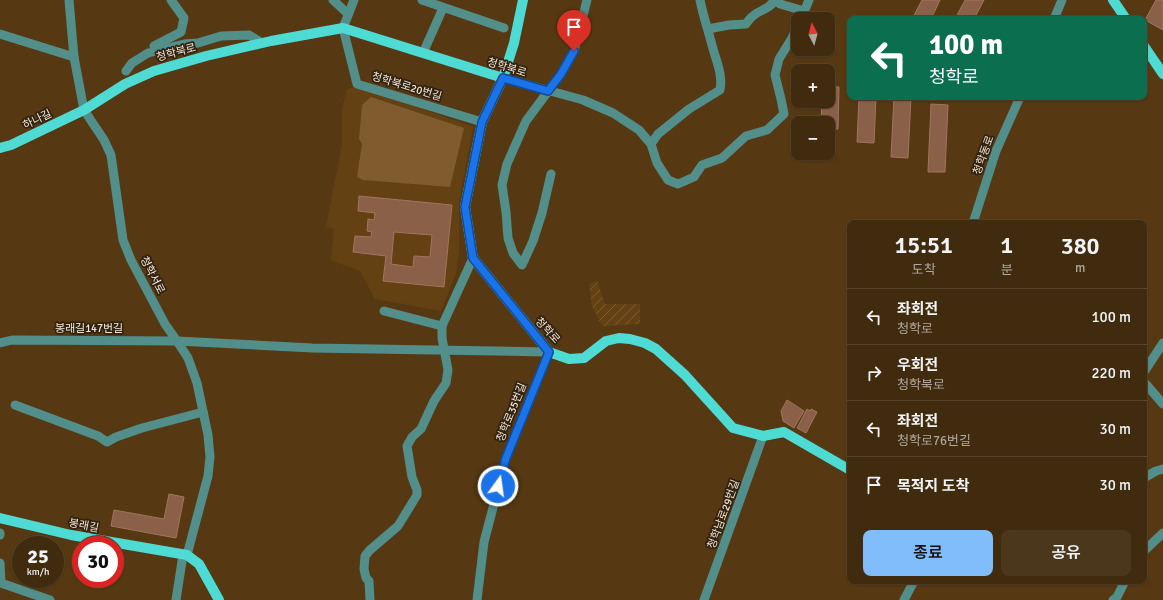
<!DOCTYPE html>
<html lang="ko">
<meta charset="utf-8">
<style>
:root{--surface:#402b0e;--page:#4b371c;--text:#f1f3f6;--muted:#aea79e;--line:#59472e;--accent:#81bdfa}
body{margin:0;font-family:Signika,"Noto Sans KR",sans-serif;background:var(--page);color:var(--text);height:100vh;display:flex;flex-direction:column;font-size:15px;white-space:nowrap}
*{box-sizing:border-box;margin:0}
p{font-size:13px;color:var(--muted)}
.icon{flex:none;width:22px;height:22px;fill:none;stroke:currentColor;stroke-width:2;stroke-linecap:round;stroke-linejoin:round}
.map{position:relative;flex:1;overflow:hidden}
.drawer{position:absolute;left:847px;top:220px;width:300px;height:364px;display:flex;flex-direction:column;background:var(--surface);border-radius:8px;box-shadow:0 1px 3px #0004,0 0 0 1px var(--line)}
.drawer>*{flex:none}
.hud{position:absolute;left:847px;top:16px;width:300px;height:84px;border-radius:8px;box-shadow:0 1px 3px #0004,0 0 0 1px var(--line);background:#0b6e4f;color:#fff;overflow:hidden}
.needle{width:26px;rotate:354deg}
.buttons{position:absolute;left:791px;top:12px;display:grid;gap:8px}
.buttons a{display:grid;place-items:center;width:44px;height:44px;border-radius:8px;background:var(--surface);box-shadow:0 1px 3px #0004,0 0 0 1px var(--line);font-size:20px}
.speed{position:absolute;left:12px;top:536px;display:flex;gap:8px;font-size:20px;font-weight:700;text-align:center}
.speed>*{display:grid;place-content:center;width:52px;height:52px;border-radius:50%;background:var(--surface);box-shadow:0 1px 3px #0004,0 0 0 1px var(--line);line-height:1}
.speed small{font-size:10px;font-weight:400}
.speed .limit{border:6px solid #d22;background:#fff;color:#111}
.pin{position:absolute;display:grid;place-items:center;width:34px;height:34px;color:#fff;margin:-41px -17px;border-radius:50% 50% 50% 0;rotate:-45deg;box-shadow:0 0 4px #0007}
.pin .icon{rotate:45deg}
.me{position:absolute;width:44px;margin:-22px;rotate:14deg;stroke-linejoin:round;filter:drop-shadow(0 0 3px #0008)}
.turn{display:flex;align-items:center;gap:14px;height:84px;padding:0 16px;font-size:18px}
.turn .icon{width:52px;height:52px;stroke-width:2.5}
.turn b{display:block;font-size:28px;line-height:34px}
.eta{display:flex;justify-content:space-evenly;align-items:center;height:68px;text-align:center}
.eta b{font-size:24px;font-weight:600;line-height:28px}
.primary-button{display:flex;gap:8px;margin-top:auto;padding:8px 16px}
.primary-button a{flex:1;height:46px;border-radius:8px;background:var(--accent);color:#111;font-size:16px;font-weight:600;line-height:46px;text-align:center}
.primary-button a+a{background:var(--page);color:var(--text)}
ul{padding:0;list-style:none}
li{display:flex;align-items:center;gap:12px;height:56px;padding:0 16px;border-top:1px solid var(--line)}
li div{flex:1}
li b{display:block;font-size:15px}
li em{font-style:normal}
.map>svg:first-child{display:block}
.built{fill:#644113}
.industrial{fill:url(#industrial-furrows)}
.green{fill:#7f5b2e}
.building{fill:#8b6048;stroke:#a2755d;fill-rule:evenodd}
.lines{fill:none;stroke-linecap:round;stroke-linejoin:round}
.minor{stroke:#528e8a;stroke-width:9}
.major{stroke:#4edbd4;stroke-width:10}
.route-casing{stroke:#114b97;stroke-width:10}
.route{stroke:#1a73e8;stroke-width:7}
.labels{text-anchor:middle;stroke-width:3.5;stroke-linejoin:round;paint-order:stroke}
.street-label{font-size:11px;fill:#f8e6d1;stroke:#312314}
</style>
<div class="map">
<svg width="1163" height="600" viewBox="0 0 1163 600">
<defs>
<pattern id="industrial-furrows" width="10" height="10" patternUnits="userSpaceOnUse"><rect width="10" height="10" fill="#644113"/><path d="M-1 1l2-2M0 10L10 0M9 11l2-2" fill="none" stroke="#7b5c34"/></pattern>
</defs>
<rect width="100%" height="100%" fill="#563912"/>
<polygon class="built" points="356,85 473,127 459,202 459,253 456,273 441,311 375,299 360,271 331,260 334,229 326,227 342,144 342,108 347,90"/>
<polygon class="industrial" points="597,281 605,304 640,304 640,324 602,326 592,306 589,284"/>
<polygon class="green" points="371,97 464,128 450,187 363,180 357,177 362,144 359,139 362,105"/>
<g class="building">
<polygon points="922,0 940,0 931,19 912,19"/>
<polygon points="965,0 984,0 974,19 955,19"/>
<polygon points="1156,0 1163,0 1163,30 1145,20"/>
<polygon points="828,87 839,87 838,129 828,129 828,123 821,123 822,101 828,101"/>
<polygon points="859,97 876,97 874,143 857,142"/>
<polygon points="894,97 911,97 908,158 891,157"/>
<polygon points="931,104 948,105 945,172 928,172"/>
<path d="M359,196L452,205L444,287L383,281L386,256L353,252L355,236L371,237L372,232L367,231L368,219L374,220L375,213L358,211ZM394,232L432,235L430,257L414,256L413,267L391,264Z"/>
<polygon points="787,400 804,411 794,428 783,421 781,411"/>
<polygon points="807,409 810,411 811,409 817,412 806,433 797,428"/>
<polygon points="169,494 184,497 176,538 111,526 114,510 164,519"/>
</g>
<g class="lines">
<g class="minor">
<polyline points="69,0 74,57 84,110 104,140 111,155 123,240 131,260 165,324 177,341 188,358 197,383 208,435 210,457 208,476 187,555"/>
<polyline points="333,0 348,14"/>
<polyline points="354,0 343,28 357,84 482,122"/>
<polyline points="422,0 504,28"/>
<polyline points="774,0 780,4 804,11"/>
<polyline points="801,19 809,0"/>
<polyline points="1054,19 1062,0"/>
<path d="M708,29L729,25L746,24C748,21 750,18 753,16C759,10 771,9 774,0"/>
<polyline points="0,34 74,57"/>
<polyline points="154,46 181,32 184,18 171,0"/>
<polyline points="423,53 443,8"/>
<polyline points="126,71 132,63 148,53 184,44 198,43 221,36 249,35 262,43"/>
<polyline points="503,78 583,100 613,113 639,130 651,144 657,163 668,180 678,184 694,177 702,165 722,158 746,136 767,130 784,114 781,99 775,75 779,59 792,38 798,25"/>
<path d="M651,144L658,134L689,109L720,90C723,74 716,61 712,45C708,30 703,15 700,0"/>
<polyline points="551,174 542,213 533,241 522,265 513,253 508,238 506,212 502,185 507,164 526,121 561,74 574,51 587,0"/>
<polyline points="973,223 996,151 1020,97"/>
<polyline points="384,311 442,326"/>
<polyline points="0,343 12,340 177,341 312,348 549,352 506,458 484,542 477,600"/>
<polyline points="1144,372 1163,343"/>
<polyline points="1144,382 1163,404"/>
<polyline points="15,405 98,436 107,442 116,437 142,428 203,412"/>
<polyline points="1144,478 1156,471 1163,469"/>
<polyline points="0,533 0,535"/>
<polyline points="1144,551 1163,533"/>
<polyline points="0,563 1,583 50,600"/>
<polyline points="176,600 183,555"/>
<polyline points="370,600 369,581 366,578 364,569 365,556 370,550 398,526 417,495 417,490 412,477 407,446 412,437 421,429 434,401 446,383 448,370 442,338 442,326 473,258"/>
<polyline points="704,600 763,436"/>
<polyline points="904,600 914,581"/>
<polyline points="1113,600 1117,597 1125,581"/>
</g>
<g class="major">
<polyline points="523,0 514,43 503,78 482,122 465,207 473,258 549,352 569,359 584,358 606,341 619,338 630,339 645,343 656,349 685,375 733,428 763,436 784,432 850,470"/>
<polyline points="1113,0 1126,19"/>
<polyline points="1144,46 1163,74"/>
<polyline points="0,148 11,145 84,110 125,84 154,71 206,56 271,41 343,28 503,78"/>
<polyline points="0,518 71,535 187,555 199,564 219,600"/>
</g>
</g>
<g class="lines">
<g class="route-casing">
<polyline id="route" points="498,486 506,458 549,352 473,258 465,207 482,122 503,78 548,91 561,74 574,51"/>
</g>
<use href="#route" class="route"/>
</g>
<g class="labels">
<g class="street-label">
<text transform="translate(176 52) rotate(-15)" y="4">청학북로</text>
<text transform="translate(507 67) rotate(17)" y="4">청학북로</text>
<text transform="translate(407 86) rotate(17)" y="4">청학북로20번길</text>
<text transform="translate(37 119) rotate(-26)" y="4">하나길</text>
<text transform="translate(983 155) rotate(-70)" y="4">청학동로</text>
<text transform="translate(153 275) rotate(63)" y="4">청학서로</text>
<text x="89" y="332">봉래길147번길</text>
<text transform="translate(548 330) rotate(48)" y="4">청학로</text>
<text transform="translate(511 412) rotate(-68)" y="4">청학로35번길</text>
<text transform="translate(723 514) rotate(-70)" y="4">청학남로29번길</text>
<text transform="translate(84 525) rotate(11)" y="4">봉래길</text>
</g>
</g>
</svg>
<div class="buttons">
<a><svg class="needle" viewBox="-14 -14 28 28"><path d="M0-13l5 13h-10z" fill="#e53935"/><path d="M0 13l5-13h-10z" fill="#aea79e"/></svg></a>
<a>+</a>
<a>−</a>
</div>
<div class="speed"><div>25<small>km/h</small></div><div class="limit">30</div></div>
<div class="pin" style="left:574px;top:51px;background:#d93025"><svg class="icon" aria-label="arrive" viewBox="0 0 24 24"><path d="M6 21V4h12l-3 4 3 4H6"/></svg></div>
<svg class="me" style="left:498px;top:486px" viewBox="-20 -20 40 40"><circle r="17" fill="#1a73e8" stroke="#fff" stroke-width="3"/><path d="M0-11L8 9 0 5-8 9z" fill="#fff"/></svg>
<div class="hud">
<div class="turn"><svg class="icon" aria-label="left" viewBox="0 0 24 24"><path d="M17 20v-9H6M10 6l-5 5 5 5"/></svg><div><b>100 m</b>청학로</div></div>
</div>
<section class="drawer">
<div class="eta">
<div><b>15:51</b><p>도착</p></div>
<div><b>1</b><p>분</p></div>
<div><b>380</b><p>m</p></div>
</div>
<ul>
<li><svg class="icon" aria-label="left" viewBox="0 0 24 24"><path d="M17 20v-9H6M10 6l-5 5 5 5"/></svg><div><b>좌회전</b><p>청학로</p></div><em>100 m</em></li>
<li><svg class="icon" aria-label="right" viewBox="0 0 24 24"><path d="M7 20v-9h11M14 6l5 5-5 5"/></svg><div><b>우회전</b><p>청학북로</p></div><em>220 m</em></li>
<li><svg class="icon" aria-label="left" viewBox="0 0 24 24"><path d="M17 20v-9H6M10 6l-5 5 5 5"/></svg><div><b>좌회전</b><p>청학로76번길</p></div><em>30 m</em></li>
<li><svg class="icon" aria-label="arrive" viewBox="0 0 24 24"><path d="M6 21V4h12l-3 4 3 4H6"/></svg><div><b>목적지 도착</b></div><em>30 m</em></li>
</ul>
<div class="primary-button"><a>종료</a><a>공유</a></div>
</section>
</div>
